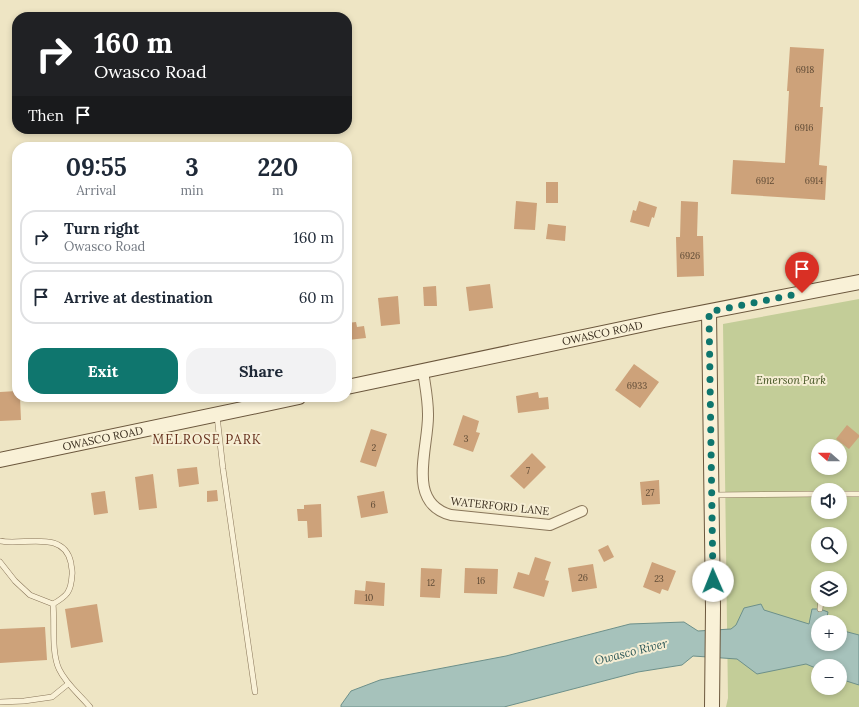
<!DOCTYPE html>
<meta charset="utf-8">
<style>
:root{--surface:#fff;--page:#f2f2f3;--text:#1f2937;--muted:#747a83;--line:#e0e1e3;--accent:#0f766e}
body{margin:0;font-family:Lora,serif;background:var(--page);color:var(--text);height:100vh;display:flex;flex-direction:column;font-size:15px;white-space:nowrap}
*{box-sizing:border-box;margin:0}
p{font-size:13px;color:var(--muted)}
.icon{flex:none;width:22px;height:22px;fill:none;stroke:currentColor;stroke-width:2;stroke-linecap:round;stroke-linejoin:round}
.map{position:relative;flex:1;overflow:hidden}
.drawer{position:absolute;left:12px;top:142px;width:340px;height:260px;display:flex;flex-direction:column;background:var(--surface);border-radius:16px;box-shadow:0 2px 6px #0003}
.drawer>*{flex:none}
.banner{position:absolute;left:12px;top:12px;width:340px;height:122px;border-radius:16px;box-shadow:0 2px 6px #0003;background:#202124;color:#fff;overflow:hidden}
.needle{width:26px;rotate:291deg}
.controls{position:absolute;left:811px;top:439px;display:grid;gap:8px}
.controls a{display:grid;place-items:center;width:36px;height:36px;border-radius:50%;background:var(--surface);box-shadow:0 2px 6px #0003;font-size:20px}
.pin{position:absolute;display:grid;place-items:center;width:34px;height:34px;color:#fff;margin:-41px -17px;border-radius:50% 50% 50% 0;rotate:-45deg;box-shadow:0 0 4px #0007}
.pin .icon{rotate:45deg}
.me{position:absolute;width:44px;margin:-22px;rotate:359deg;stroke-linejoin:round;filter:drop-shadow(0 0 3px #0008)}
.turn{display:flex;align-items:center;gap:14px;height:84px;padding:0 16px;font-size:18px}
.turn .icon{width:52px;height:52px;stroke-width:2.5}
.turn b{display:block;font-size:28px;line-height:34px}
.then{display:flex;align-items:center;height:38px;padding:0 16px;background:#0003;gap:8px;font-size:15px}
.eta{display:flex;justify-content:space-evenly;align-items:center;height:68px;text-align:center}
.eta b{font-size:24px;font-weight:700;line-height:28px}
.action{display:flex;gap:8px;margin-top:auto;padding:8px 16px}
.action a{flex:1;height:46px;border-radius:16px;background:var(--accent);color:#fff;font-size:16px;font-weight:700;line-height:46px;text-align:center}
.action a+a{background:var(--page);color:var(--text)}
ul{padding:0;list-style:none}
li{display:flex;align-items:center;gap:12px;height:54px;margin:0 8px 6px;padding:0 8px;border:2px solid var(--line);border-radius:16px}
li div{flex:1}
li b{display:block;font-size:15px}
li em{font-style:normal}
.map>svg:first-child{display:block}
.green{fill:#c3cd98;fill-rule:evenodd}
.water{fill:#a6c2bb;stroke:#6d908a}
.building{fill:#cda27a}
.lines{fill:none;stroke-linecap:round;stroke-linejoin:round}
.service-casing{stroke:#89765a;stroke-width:6}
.minor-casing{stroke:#89765a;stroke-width:12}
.secondary-casing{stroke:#6b573d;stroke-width:16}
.service{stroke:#f9f1d7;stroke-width:5}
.minor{stroke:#f9f1d7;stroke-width:10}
.secondary{stroke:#f9f1d7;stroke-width:14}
.route{stroke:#0f766e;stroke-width:7;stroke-dasharray:0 12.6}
.labels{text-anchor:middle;stroke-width:4;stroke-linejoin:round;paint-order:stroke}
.number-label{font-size:9px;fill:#5e4a35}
.street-label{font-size:11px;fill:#392d1e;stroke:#f6eed4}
.park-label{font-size:11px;font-style:italic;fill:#465625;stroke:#f6eed4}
.water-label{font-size:12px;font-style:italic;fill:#2e5959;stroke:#f6eed4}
.quarter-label{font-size:13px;letter-spacing:1px;fill:#66311d;stroke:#f6eed4}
</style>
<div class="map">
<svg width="859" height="707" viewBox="0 0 859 707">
<rect width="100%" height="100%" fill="#eee5c4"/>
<path class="green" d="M859,299V707H726L728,698L723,324ZM818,446H840V468H818ZM818,490H840V512H818ZM818,534H840V556H818ZM818,578H840V600H818ZM818,622H840V644H818ZM818,666H840V688H818Z"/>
<polygon class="water" points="761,604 764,610 809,624 812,609 820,609 828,612 826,622 818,622 818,644 840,644 840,630 859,635 859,685 840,679 840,666 818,666 818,669 806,664 757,674 737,659 693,656 682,665 638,672 504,707 341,707 341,705 351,691 380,680 506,656 630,624 684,622 698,631 731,629 736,625 744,608"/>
<g class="building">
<polygon points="790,47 824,49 820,107 823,107 819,165 827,166 825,200 731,194 733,160 785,163 789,91 787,91"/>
<rect x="546" y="182" width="12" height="21"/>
<polygon points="516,201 537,203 535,230 514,229"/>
<polygon points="639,201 657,207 654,218 652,217 649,227 630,222 633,210 636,211"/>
<polygon points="681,201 698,202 697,236 703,236 704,276 677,277 676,237 680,237"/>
<polygon points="548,224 566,226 565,241 546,239"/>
<polygon points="490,284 493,308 469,311 466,287"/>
<polygon points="436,286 437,306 424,306 423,287"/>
<polygon points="398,296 400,324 381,326 378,298"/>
<polygon points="356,322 357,327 364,326 366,338 348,340 347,323"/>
<polygon points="634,364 659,382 640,408 615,390"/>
<polygon points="17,391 17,397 20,397 21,420 0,421 0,392"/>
<polygon points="538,392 539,398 548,397 549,409 518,413 516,396"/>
<polygon points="463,415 479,421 476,432 480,433 473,452 453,445"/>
<polygon points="847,425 859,435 859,437 849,449 836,439"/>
<polygon points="371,429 387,434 376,467 360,462"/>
<polygon points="532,453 546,467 524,489 510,476"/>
<polygon points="197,467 199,484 179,487 177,469"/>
<polygon points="153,474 157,508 139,510 135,477"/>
<polygon points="659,480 660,504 642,505 640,482"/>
<polygon points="217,490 218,501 207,502 207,491"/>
<polygon points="105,491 108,513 94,515 91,493"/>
<polygon points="384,491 388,513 361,518 357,496"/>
<polygon points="321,504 322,537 308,538 307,521 298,521 297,509 304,509 304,505"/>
<polygon points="608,545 614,557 604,562 598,550"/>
<polygon points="535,557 551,562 545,580 549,581 544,597 513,588 518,572 529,575"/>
<polygon points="652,562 676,571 668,591 662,589 660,594 643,587"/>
<polygon points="593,564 597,588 572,592 568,568"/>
<polygon points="421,568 442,569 440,598 420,597"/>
<polygon points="465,568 498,569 497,594 464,593"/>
<polygon points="366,581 385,583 384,606 354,604 355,590 365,591"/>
<polygon points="97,604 103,642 71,648 65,609"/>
<polygon points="45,627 47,660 0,663 0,629"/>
</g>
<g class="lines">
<g class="service-casing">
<g id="service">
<polyline points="217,416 223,469 255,692"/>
<polyline points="840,494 859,494"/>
<polyline points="713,495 818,494"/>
<path d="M0,541C23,546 64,529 71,563C71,567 73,571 72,575C71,592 67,596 53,604"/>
<path d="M0,562L15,581L30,595L53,604C55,623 51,652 59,669C66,684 80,695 90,707"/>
<polyline points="820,609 821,600"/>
<polyline points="0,702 24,701 52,697 68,684"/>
</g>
</g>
<g class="minor-casing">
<path id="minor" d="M423,371C425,385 428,399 428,414C429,447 405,503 451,515L550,525L582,511"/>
</g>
<g class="secondary-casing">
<g id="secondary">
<polyline points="709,312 713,609 712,707"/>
<path id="s1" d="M347,387L664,320L859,282"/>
<path id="s2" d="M0,460L299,397"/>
</g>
</g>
<use href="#service" class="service"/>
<use href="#minor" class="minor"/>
<use href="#secondary" class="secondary"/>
</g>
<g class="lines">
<polyline class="route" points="713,581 709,312 802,293"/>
</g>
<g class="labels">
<g class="number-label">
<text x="805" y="73">6918</text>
<text x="804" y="131">6916</text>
<text x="765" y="184">6912</text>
<text x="814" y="184">6914</text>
<text x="690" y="259">6926</text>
<text x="637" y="389">6933</text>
<text x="466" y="442">3</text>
<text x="374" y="451">2</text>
<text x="528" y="474">7</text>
<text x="650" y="496">27</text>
<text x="373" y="508">6</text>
<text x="583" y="581">26</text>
<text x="659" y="582">23</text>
<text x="481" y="584">16</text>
<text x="431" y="586">12</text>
<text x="369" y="601">10</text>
</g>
<g class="street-label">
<text dy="4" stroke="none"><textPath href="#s1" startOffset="261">OWASCO ROAD</textPath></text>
<text dy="4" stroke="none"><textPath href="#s2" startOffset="105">OWASCO ROAD</textPath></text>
<text transform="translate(500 506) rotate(6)" y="4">WATERFORD LANE</text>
</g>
<g class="park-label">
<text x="791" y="384">Emerson Park</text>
</g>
<g class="water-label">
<text transform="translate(631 652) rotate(-14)" y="4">Owasco River</text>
</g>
<g class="quarter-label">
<text x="207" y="444">MELROSE PARK</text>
</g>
</g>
</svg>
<div class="controls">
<a><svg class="needle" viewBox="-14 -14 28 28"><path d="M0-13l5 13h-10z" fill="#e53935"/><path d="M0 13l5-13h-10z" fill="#747a83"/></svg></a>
<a><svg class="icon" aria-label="sound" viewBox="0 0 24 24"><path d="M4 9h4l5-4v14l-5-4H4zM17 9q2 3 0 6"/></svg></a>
<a><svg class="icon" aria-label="search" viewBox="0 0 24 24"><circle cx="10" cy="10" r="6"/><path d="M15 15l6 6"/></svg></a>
<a><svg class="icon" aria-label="layers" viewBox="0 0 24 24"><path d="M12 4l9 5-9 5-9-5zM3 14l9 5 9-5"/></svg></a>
<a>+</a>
<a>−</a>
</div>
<div class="pin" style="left:802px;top:293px;background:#d93025"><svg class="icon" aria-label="arrive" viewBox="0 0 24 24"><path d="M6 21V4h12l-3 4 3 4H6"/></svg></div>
<svg class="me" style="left:713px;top:581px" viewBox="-20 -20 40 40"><circle r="19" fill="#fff"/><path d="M0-13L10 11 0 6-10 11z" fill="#0f766e"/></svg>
<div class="banner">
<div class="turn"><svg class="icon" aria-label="right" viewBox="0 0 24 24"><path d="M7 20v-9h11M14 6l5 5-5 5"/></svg><div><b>160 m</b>Owasco Road</div></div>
<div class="then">Then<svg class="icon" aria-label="arrive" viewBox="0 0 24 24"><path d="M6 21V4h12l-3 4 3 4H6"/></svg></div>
</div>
<section class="drawer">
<div class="eta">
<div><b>09:55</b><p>Arrival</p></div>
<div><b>3</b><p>min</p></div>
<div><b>220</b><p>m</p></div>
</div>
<ul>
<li><svg class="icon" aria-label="right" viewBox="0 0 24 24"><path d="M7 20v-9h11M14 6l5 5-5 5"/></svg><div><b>Turn right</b><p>Owasco Road</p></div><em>160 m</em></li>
<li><svg class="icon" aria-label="arrive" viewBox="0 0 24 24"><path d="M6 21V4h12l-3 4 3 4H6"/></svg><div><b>Arrive at destination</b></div><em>60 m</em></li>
</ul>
<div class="action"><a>Exit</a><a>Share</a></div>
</section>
</div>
